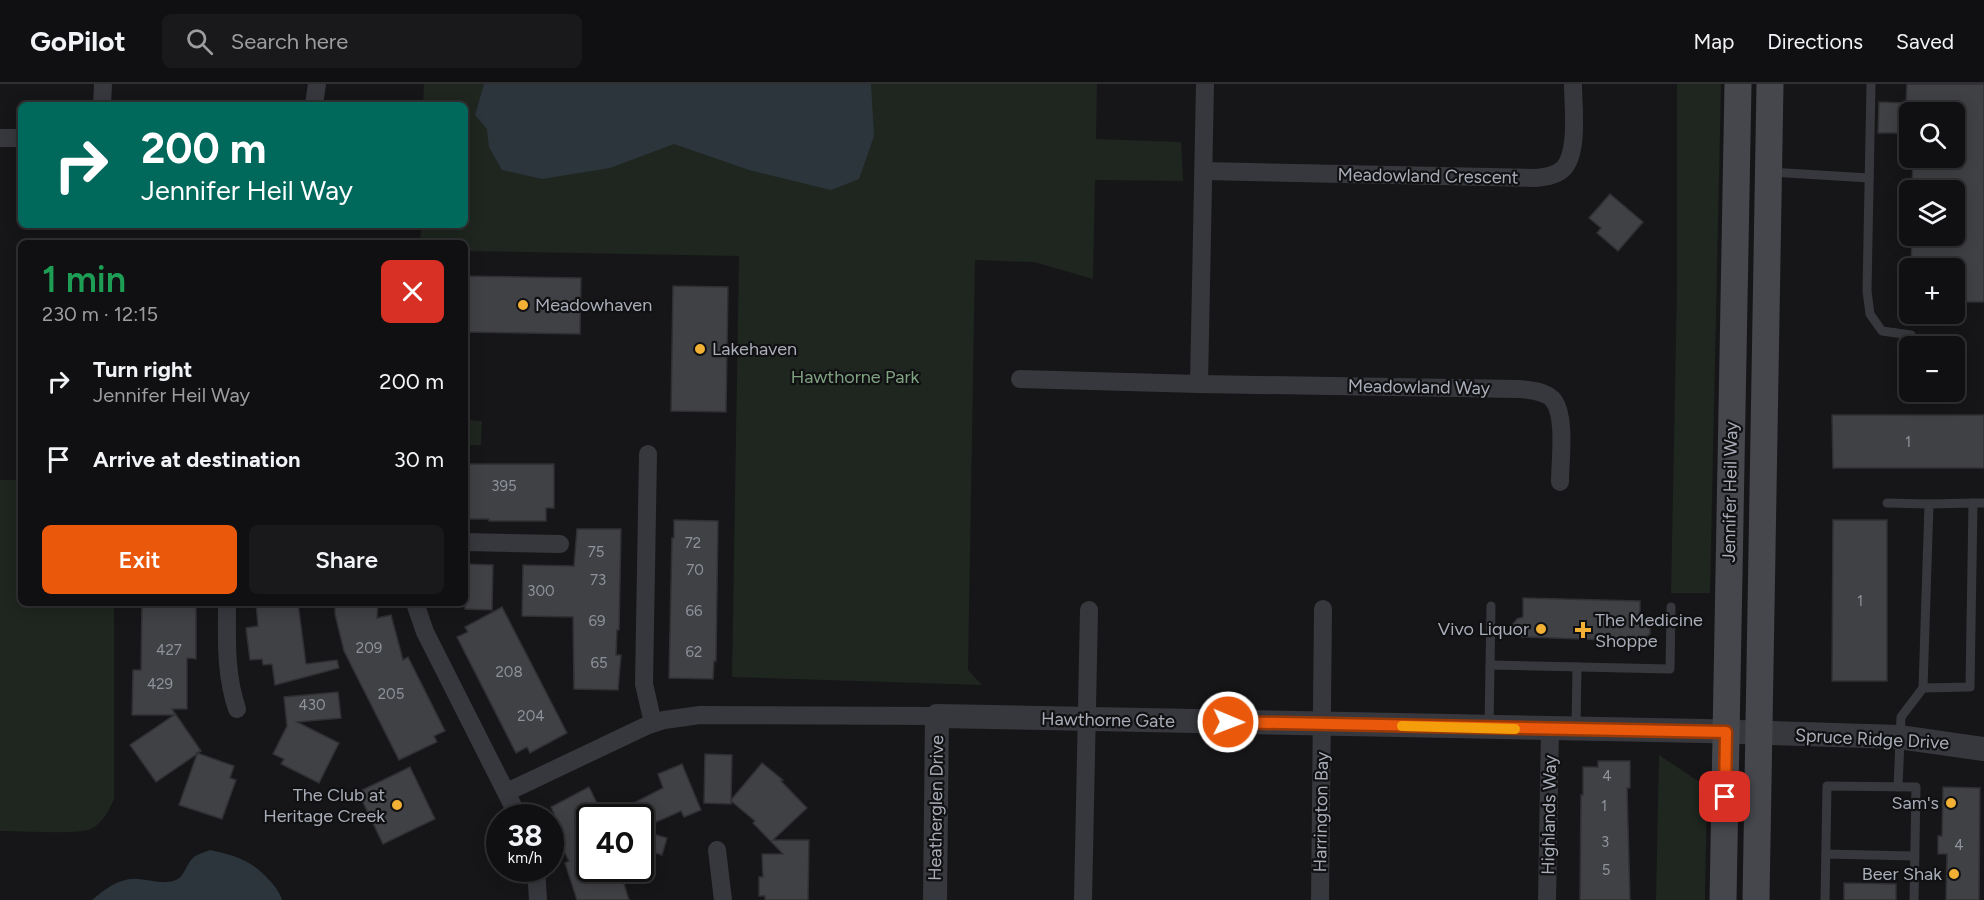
<!DOCTYPE html>
<meta charset="utf-8">
<style>
:root{--surface:#101012;--page:#19191b;--text:#f1f3f6;--muted:#9c9d9f;--line:#303032;--accent:#ea580c}
body{margin:0;font-family:Figtree,sans-serif;background:var(--page);color:var(--text);height:100vh;display:flex;flex-direction:column;font-size:22px;white-space:nowrap}
*{box-sizing:border-box;margin:0}
p{font-size:20px;color:var(--muted)}
.icon{flex:none;width:33px;height:33px;fill:none;stroke:currentColor;stroke-width:2;stroke-linecap:round;stroke-linejoin:round}
.map{position:relative;flex:1;overflow:hidden}
.side{position:absolute;left:18px;top:156px;width:450px;height:366px;display:flex;flex-direction:column;background:var(--surface);border-radius:9px;box-shadow:0 3px 15px #0003,0 0 0 2px var(--line)}
.side>*{flex:none}
.top-card{position:absolute;left:18px;top:18px;width:450px;height:126px;border-radius:9px;box-shadow:0 3px 15px #0003,0 0 0 2px var(--line);background:#00695c;color:#fff;overflow:hidden}
.tools{position:absolute;left:1899px;top:18px;display:grid;gap:12px}
.tools a{display:grid;place-items:center;width:66px;height:66px;border-radius:9px;background:var(--surface);box-shadow:0 3px 15px #0003,0 0 0 2px var(--line);font-size:30px}
.speed{position:absolute;left:486px;top:720px;display:flex;gap:12px;font-size:30px;font-weight:700;text-align:center}
.speed>*{display:grid;place-content:center;width:78px;height:78px;border-radius:50%;background:var(--surface);box-shadow:0 3px 15px #0003,0 0 0 2px var(--line);line-height:1}
.speed small{font-size:15px;font-weight:400}
.speed .limit{border:3px solid #111;border-radius:9px;background:#fff;color:#111}
.pin{position:absolute;display:grid;place-items:center;width:51px;height:51px;color:#fff;margin:-26px;border-radius:12px;box-shadow:0 3px 9px #0006}
.me{position:absolute;width:66px;margin:-33px;rotate:91deg;stroke-linejoin:round;filter:drop-shadow(0 0 4px #0008)}
.turn{display:flex;align-items:center;gap:21px;height:126px;padding:0 24px;font-size:27px}
.turn .icon{width:78px;height:78px;stroke-width:2.5}
.turn b{display:block;font-size:42px;line-height:51px}
.round{display:grid;place-items:center;flex:none;width:63px;height:63px;border-radius:9px;background:var(--page)}
.overview{display:flex;align-items:center;justify-content:space-between;height:102px;padding:0 24px}
h1{font-size:36px;font-weight:600;line-height:45px;color:#1e9e55}
.cta{display:flex;gap:12px;margin-top:auto;padding:12px 24px}
.cta a{flex:1;height:69px;border-radius:9px;background:var(--accent);color:#fff;font-size:24px;font-weight:600;line-height:69px;text-align:center}
.cta a+a{background:var(--page);color:var(--text)}
ul{padding:0;list-style:none}
li{display:flex;align-items:center;gap:18px;height:78px;padding:0 24px}
li div{flex:1}
li b{display:block;font-size:22px}
li em{font-style:normal}
header{display:flex;align-items:center;gap:36px;box-sizing:border-box;height:84px;padding:0 30px;background:var(--surface);border-bottom:2px solid var(--line)}
header strong{font-size:28px}
nav{display:flex;gap:33px;margin-inline-start:auto;font-size:21px}
.search{width:420px;height:54px;background:var(--page);display:flex;align-items:center;gap:15px;box-sizing:border-box;padding:0 21px;border-radius:9px;color:var(--muted);font-size:22px}
.map>svg:first-child{display:block}
.green{fill:#1e261f}
.water{fill:#2c353c}
.building{fill:#404145;stroke:#303034;stroke-width:1.5}
.lines{fill:none;stroke-linecap:round;stroke-linejoin:round}
.service{stroke:#37383d;stroke-width:9}
.minor{stroke:#37383d;stroke-width:18}
.tertiary{stroke:#37383d;stroke-width:24}
.secondary{stroke:#45474d;stroke-width:27}
.route-casing{stroke:#983908;stroke-width:15}
.route{stroke:#ea580c;stroke-width:10}
.slow{stroke:#f59e0b;stroke-width:10}
.poi-dot{fill:#f2b134;stroke:#111113;stroke-width:2}
.labels{text-anchor:middle;stroke-width:4.5;stroke-linejoin:round;paint-order:stroke}
.number-label{font-size:15px;fill:#8e929b}
.street-label{font-size:18px;fill:#a8adb8;stroke:#111113}
.poi-label{font-size:18px;fill:#a8adb8;stroke:#111113;text-anchor:end}
.park-label{font-size:18px;fill:#7fa381;stroke:#111113}
</style>
<header>
<strong>GoPilot</strong>
<div class="search"><svg class="icon" aria-label="search" viewBox="0 0 24 24"><circle cx="10" cy="10" r="6"/><path d="M15 15l6 6"/></svg>Search here</div>
<nav><a>Map</a><a>Directions</a><a>Saved</a></nav>
</header>
<div class="map">
<svg width="1984" height="816" viewBox="0 0 1984 816">
<rect width="100%" height="100%" fill="#161618"/>
<g class="green">
<polygon points="424,0 1097,0 1096,55 1181,58 1183,97 1095,96 1093,195 1034,178 975,176 968,586 982,601 732,593 739,172 465,167 465,159 420,159 421,141 465,141 465,21 423,21"/>
<polygon points="1677,0 1721,0 1710,509 1671,509 1677,203"/>
<polygon points="465,336 482,337 481,361 465,361"/>
<path d="M0,396H21V519H114V715C109,726 103,739 91,745C78,751 18,747 0,747Z"/>
<polygon points="1659,671 1707,703 1705,816 1656,816"/>
</g>
<g class="water">
<polygon points="484,0 871,0 874,52 859,95 831,106 749,86 674,60 610,84 542,95 502,86 489,63 487,45 475,31"/>
<path d="M210,766C234,771 253,777 269,796C275,802 280,809 282,816H92C105,805 121,793 138,795C151,796 163,801 176,796C185,792 186,780 193,774C197,770 206,768 210,766Z"/>
</g>
<g class="building">
<polygon points="1907,0 1984,0 1984,218 1954,218 1954,184 1911,184 1912,152 1954,152 1954,106 1912,106 1913,74 1954,74 1954,28 1910,28 1910,49 1878,49 1879,18 1906,19"/>
<polygon points="1610,110 1643,138 1618,167 1597,149 1601,144 1589,134"/>
<polygon points="465,192 581,194 580,250 465,248"/>
<polygon points="673,202 728,203 726,328 671,327"/>
<polygon points="1832,331 1984,331 1984,384 1833,384"/>
<polygon points="465,380 554,380 554,424 546,424 546,437 489,437 489,435 465,435"/>
<polygon points="674,436 718,437 716,577 714,577 713,595 669,594 672,454 674,454"/>
<polygon points="1833,436 1887,436 1887,597 1832,597"/>
<polygon points="577,445 621,445 619,546 617,546 616,571 621,571 618,606 574,605 573,533 522,532 523,481 574,482"/>
<polygon points="465,480 493,481 492,526 465,525"/>
<polygon points="1523,514 1640,517 1640,536 1647,539 1650,544 1650,550 1639,557 1522,553 1512,547 1513,540 1517,535 1523,533"/>
<polygon points="142,519 196,519 196,575 187,574 187,625 172,625 201,667 197,669 234,682 230,694 236,696 222,735 179,721 197,670 156,698 130,661 174,631 132,631 133,586 141,586"/>
<polygon points="256,519 298,519 306,580 337,576 339,584 275,601 272,580 263,581 262,575 250,576 246,544 258,542"/>
<polygon points="335,519 378,519 377,534 391,531 403,576 408,573 445,647 434,652 437,658 399,676 344,567 335,530"/>
<polygon points="502,523 567,649 530,669 527,663 516,669 457,553 468,548 465,543"/>
<polygon points="338,608 341,634 297,638 339,659 319,699 281,680 284,675 273,670 287,642 284,613"/>
<polygon points="705,670 732,671 731,716 762,679 783,696 781,697 807,724 773,756 809,756 808,816 765,816 765,812 759,812 759,793 763,793 762,770 783,770 753,739 755,737 731,717 731,720 704,719"/>
<polygon points="1598,677 1630,677 1630,704 1627,704 1630,816 1580,816 1581,711 1583,711 1583,683 1598,683"/>
<polygon points="682,680 701,726 684,733 681,727 640,745 640,734 605,734 663,704 658,690"/>
<polygon points="410,683 435,735 383,760 358,708"/>
<polygon points="589,703 604,734 590,734 590,784 619,784 629,816 577,816 565,779 569,777 557,754 559,753 550,734 548,733 554,730 551,723"/>
<polygon points="1943,703 1980,704 1979,816 1946,816 1947,770 1938,770 1938,752 1942,752"/>
<polygon points="640,746 667,754 662,771 643,765 640,760"/>
<polygon points="1844,799 1896,800 1896,816 1844,816"/>
</g>
<g class="lines">
<g class="service">
<polyline points="1871,0 1867,207 1870,230 1882,247 1911,251"/>
<polyline points="1770,88 1869,94"/>
<polyline points="1887,419 1929,420"/>
<polyline points="1490,581 1670,585 1671,523"/>
<polyline points="1923,604 1929,420 1973,419"/>
<polyline points="1489,642 1491,522"/>
<polyline points="1576,643 1577,583"/>
<polyline points="1898,703 1901,633 1923,604 1970,603 1973,419 1984,419"/>
<polyline points="1826,770 1915,772"/>
<polyline points="1825,816 1827,702 1916,703 1914,816"/>
</g>
<g class="minor">
<polyline points="102,21 103,0"/>
<polyline points="314,21 317,0"/>
<polyline points="0,54 21,54"/>
<path d="M1204,87L1536,94C1545,93 1555,92 1563,85C1579,69 1573,22 1573,0"/>
<path d="M1020,295L1199,300L1519,305C1530,306 1547,307 1554,317C1566,334 1560,377 1560,398"/>
<polyline points="1199,300 1205,0"/>
<polyline points="648,370 644,600 653,639"/>
<polyline points="465,458 560,460"/>
<path d="M227,519C227,556 225,589 237,625"/>
<polyline points="415,519 425,548 519,734"/>
<polyline points="507,708 646,642 664,636 700,631 937,632"/>
<polyline points="717,766 723,816"/>
<polyline points="536,784 538,816"/>
<polyline points="1083,816 1089,526"/>
<polyline points="1320,816 1323,525"/>
<polyline points="1547,816 1550,645"/>
</g>
<polyline class="tertiary" points="935,816 937,632 1705,647 1899,653 1984,665"/>
<g class="secondary">
<polyline points="1723,816 1738,0"/>
<polyline points="1756,816 1770,0"/>
</g>
</g>
<g class="lines">
<g class="route-casing">
<polyline id="route" points="1228,638 1726,648 1725,713"/>
</g>
<use href="#route" class="route"/>
<polyline class="slow" points="1402,642 1515,645"/>
</g>
<g class="poi-dot">
<circle cx="523" cy="221" r="6"/>
<circle cx="700" cy="265" r="6"/>
<circle cx="1541" cy="545" r="6"/>
<path d="M1580 537h6v6h6v6h-6v6h-6v-6h-6v-6h6z"/>
<circle cx="1951" cy="719" r="6"/>
<circle cx="397" cy="721" r="6"/>
<circle cx="1954" cy="790" r="6"/>
</g>
<g class="labels">
<g class="number-label">
<text x="1908" y="363">1</text>
<text x="504" y="407">395</text>
<text x="693" y="464">72</text>
<text x="596" y="473">75</text>
<text x="695" y="491">70</text>
<text x="598" y="501">73</text>
<text x="541" y="512">300</text>
<text x="1860" y="522">1</text>
<text x="694" y="532">66</text>
<text x="597" y="542">69</text>
<text x="369" y="569">209</text>
<text x="169" y="571">427</text>
<text x="694" y="573">62</text>
<text x="599" y="584">65</text>
<text x="509" y="593">208</text>
<text x="160" y="605">429</text>
<text x="391" y="615">205</text>
<text x="312" y="626">430</text>
<text x="531" y="637">204</text>
<text x="1607" y="697">4</text>
<text x="1604" y="727">1</text>
<text x="1605" y="763">3</text>
<text x="1959" y="766">4</text>
<text x="1606" y="791">5</text>
</g>
<g class="street-label">
<text transform="translate(1428 92) rotate(1)" y="6">Meadowland Crescent</text>
<text transform="translate(1419 303) rotate(1)" y="6">Meadowland Way</text>
<text transform="translate(1730 408) rotate(-89)" y="6">Jennifer Heil Way</text>
<text transform="translate(1108 636) rotate(1)" y="6">Hawthorne Gate</text>
<text transform="translate(1872 655) rotate(3)" y="6">Spruce Ridge Drive</text>
<text transform="translate(936 724) rotate(-89)" y="6">Heatherglen Drive</text>
<text transform="translate(1321 728) rotate(-89)" y="6">Harrington Bay</text>
<text transform="translate(1549 731) rotate(-89)" y="6">Highlands Way</text>
</g>
<g class="poi-label">
<text x="535" y="227" text-anchor="start">Meadowhaven</text>
<text x="712" y="271" text-anchor="start">Lakehaven</text>
<text x="1595" y="542" text-anchor="start">The Medicine<tspan x="1595" dy="21">Shoppe</tspan></text>
<text x="1529" y="551">Vivo Liquor</text>
<text x="385" y="717">The Club at<tspan x="385" dy="21">Heritage Creek</tspan></text>
<text x="1939" y="725">Sam's</text>
<text x="1942" y="796">Beer Shak</text>
</g>
<g class="park-label">
<text x="855" y="299">Hawthorne Park</text>
</g>
</g>
</svg>
<div class="tools">
<a><svg class="icon" aria-label="search" viewBox="0 0 24 24"><circle cx="10" cy="10" r="6"/><path d="M15 15l6 6"/></svg></a>
<a><svg class="icon" aria-label="layers" viewBox="0 0 24 24"><path d="M12 4l9 5-9 5-9-5zM3 14l9 5 9-5"/></svg></a>
<a>+</a>
<a>−</a>
</div>
<div class="speed"><div>38<small>km/h</small></div><div class="limit">40</div></div>
<div class="pin" style="left:1725px;top:713px;background:#d93025"><svg class="icon" aria-label="arrive" viewBox="0 0 24 24"><path d="M6 21V4h12l-3 4 3 4H6"/></svg></div>
<svg class="me" style="left:1228px;top:638px" viewBox="-20 -20 40 40"><circle r="17" fill="#ea580c" stroke="#fff" stroke-width="3"/><path d="M0-11L8 9 0 5-8 9z" fill="#fff"/></svg>
<div class="top-card">
<div class="turn"><svg class="icon" aria-label="right" viewBox="0 0 24 24"><path d="M7 20v-9h11M14 6l5 5-5 5"/></svg><div><b>200 m</b>Jennifer Heil Way</div></div>
</div>
<section class="side">
<div class="overview"><div><h1>1 min</h1><p>230 m · 12:15</p></div><a class="round" style="background:#d93025;color:#fff"><svg class="icon" aria-label="close" viewBox="0 0 24 24"><path d="M6 6l12 12M18 6L6 18"/></svg></a></div>
<ul>
<li><svg class="icon" aria-label="right" viewBox="0 0 24 24"><path d="M7 20v-9h11M14 6l5 5-5 5"/></svg><div><b>Turn right</b><p>Jennifer Heil Way</p></div><em>200 m</em></li>
<li><svg class="icon" aria-label="arrive" viewBox="0 0 24 24"><path d="M6 21V4h12l-3 4 3 4H6"/></svg><div><b>Arrive at destination</b></div><em>30 m</em></li>
</ul>
<div class="cta"><a>Exit</a><a>Share</a></div>
</section>
</div>
